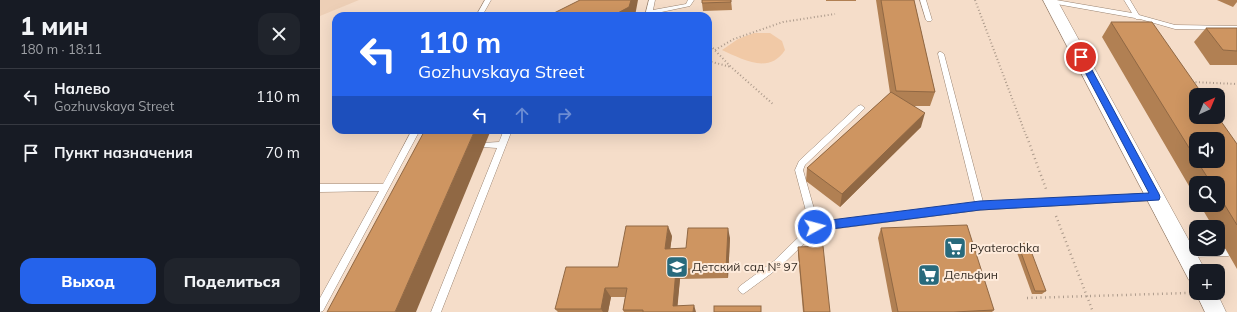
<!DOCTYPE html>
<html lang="ru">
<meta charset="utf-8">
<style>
:root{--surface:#171b24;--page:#20242c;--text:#f1f3f6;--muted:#9ea1a6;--line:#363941;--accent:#2563eb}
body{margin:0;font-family:Mulish,sans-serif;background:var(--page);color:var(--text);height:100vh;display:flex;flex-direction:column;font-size:15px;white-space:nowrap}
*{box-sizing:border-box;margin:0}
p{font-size:13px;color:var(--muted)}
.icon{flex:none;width:22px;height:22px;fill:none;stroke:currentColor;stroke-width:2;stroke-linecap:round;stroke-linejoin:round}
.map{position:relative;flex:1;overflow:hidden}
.panel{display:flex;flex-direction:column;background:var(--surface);width:320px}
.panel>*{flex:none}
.hud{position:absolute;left:12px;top:12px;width:380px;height:122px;border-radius:12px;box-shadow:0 4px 16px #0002;background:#2563eb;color:#fff;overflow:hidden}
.needle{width:26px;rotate:44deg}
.buttons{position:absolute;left:869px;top:88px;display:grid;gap:8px}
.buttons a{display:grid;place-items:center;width:36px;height:36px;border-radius:8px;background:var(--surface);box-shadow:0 4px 16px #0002;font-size:20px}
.pin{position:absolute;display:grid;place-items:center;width:34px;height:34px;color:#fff;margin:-17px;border:2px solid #fff;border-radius:50%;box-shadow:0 1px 4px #0007}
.me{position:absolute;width:44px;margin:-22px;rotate:83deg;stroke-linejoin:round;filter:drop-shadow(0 0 3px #0008)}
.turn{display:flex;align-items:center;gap:14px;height:84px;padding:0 20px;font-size:18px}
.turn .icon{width:52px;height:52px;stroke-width:2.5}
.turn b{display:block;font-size:28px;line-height:34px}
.lanes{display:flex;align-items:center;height:38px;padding:0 20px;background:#0003;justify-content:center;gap:20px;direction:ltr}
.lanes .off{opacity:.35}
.round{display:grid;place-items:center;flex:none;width:42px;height:42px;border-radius:12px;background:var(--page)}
.overview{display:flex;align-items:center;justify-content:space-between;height:68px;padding:0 20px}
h1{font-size:24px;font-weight:800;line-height:30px}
.cta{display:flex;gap:8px;margin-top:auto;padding:8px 20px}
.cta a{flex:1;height:46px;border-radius:12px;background:var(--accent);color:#fff;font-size:16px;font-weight:800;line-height:46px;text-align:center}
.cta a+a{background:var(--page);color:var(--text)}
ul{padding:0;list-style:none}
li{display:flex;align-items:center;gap:12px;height:56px;padding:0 20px;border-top:1px solid var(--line)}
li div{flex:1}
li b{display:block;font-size:15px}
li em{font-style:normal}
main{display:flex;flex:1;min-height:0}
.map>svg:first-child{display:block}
.built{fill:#edcfb6}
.green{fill:#f1c9a6}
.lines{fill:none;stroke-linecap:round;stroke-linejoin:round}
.service-casing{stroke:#9a8472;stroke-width:1}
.minor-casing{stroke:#9a8472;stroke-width:1}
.path-far1{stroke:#ac9a8b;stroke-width:2;stroke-dasharray:1 2.5;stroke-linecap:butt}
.path{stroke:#ac9a8b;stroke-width:2.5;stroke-dasharray:1 3.5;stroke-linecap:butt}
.service{fill:#fff;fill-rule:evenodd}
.minor{fill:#fff;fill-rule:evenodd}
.wall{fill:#b18053;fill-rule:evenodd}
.shaded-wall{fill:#906844}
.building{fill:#ce9561;stroke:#906844}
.route{fill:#2563eb;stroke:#184099}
.labels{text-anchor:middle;stroke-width:4;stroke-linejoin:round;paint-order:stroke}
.poi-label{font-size:12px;fill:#382f27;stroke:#feebdb;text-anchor:start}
</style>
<main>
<section class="panel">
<div class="overview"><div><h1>1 мин</h1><p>180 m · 18:11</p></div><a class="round"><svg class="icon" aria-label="close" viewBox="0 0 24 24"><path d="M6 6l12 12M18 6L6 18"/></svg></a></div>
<ul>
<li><svg class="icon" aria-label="left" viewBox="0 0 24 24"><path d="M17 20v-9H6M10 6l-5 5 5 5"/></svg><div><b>Налево</b><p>Gozhuvskaya Street</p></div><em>110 m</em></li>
<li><svg class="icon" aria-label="arrive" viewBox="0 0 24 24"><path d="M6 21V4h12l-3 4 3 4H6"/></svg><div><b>Пункт назначения</b></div><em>70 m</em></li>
</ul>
<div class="cta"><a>Выход</a><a>Поделиться</a></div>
</section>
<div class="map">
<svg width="917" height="312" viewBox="0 0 917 312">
<rect width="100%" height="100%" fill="#f5ddc9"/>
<polygon class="built" points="0,0 39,0 0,16"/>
<path class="green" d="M434,33H450L462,41L465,50C449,75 422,59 402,50L418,39Z"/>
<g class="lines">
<g class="service-casing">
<g id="service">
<polygon points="165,0 171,0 162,16 156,16"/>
<polygon points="329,0 335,0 333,10 366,4 368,0 374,0 370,6 332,14 331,16 325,16"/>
<polygon points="600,0 606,0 612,20 611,21 607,21 606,20"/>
<polygon points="729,0 736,0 812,13 804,0 810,0 819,15 855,25 917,26 917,30 855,29 820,19 816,19 815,18 731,3 729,2"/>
<polygon points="619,52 621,52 624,54 663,202 836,193 839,194 840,197 839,200 660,210 497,231 460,267 426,292 423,294 420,292 418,289 420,286 454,261 490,226 475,170 479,161 538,106 541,105 545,108 485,165 483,170 498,223 655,203 618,54"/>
<polygon points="92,130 100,130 3,311 0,312 0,298 59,191 0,192 0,184 63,184"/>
<polygon points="184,130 192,130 121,312 111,312 177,148 162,147 161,145 162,143 179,142"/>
<polygon points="898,248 911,249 913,252 911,255 908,256 866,257 863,256 861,253 863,250 866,249"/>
</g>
</g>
<g class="minor-casing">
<g id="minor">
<polygon points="723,0 737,0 883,266 885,271 876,271 876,282 869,280"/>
<polygon points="876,293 897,293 906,312 885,312"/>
</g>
</g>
<g class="path-far1">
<polyline points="655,0 707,138"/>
<polyline points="388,43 411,67 454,105"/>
<polyline points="395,50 414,39 463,22 515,14"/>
<polyline points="388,61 411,67"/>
<polyline points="872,82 917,84"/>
</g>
<g class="path">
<polyline points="707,137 726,189"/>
<polyline points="736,216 773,312"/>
<polyline points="707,298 868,293"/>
</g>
<use href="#service" class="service"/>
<use href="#minor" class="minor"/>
</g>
<g class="wall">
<polygon points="411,0 412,10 383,11 382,3"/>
<rect x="506" y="0" width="30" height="1"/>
<polygon points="556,0 594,0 615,92 610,106 595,106 601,127 520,207 486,181 487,168 570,93"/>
<polygon points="897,0 917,0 917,2 913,7"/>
<path d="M791,22L917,144V269L898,236V227H893L880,205H898V183H876V198L782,37ZM876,139L898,161H876Z"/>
<polygon points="886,28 917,28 917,65 890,65 874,42"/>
<polygon points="561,228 674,310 672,312 572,312 558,238"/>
<polygon points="352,236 350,249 366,248 410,238 408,278 360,279 357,306 376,312 304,312 303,310 305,297 291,297 288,312 238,312 235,309 298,267"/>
<polygon points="698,244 726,291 722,294 712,294 695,247"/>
<polygon points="478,247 510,312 483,312 478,254"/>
</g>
<g class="shaded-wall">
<polygon points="311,0 318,0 315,16 292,16"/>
<polygon points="605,113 601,127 520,207 522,194"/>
<polygon points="155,130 171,130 96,312 75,312"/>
<polygon points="348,226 352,236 349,259 345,249"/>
<polygon points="408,228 410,238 408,278 406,269"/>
<polygon points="356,269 360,279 357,312 353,306"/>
<polygon points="285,288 291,297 288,312 283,312 281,309"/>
<polygon points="374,305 376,312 373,312"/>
</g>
<g class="building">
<polygon points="260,0 311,0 309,7 292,16 228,16"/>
<polygon points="382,0 411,0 411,2 382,3"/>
<polygon points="561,0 594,0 615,92 576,91"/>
<polygon points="791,22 832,22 883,95 876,95 876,117 898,117 917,144 917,225 898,194 898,183 891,183 877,161 898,161 898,139 876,139 876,159"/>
<polygon points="886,28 917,28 917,51 903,50"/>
<polygon points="571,92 605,113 522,194 487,168"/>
<polygon points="105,130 155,130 75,312 7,312"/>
<polygon points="647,225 674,310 634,312 578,312 561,228"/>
<polygon points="306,226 348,226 345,249 366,248 368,228 408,228 406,269 356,269 353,306 374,305 373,312 323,312 323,310 303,310 307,288 285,288 281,309 235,309 246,267 298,267"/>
<polygon points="708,243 726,291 715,291 698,244"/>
<polygon points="503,246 510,312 484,312 478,247"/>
<rect x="394" y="306" width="47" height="6"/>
</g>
<polygon class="route" points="761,54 765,57 839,194 840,197 839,200 660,210 495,231 492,230 490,227 492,224 495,222 660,201 829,193 757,57"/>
<defs>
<g id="supermarket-square" transform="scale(1.15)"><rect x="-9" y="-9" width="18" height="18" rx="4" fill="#286a7c" stroke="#feebdb"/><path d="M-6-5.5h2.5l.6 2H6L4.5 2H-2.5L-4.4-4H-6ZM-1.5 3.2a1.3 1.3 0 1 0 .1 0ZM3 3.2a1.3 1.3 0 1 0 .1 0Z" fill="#fff"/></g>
<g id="school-square" transform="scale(1.15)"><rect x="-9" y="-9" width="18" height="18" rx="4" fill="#286a7c" stroke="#feebdb"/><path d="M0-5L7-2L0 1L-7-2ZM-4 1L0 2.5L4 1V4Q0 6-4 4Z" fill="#fff"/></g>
</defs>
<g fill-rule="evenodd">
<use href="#supermarket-square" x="635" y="248"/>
<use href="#school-square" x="357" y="267"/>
<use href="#supermarket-square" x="609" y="275"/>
</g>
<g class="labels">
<g class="poi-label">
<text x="650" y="252">Pyaterochka</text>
<text x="372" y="271">Детский сад № 97</text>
<text x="624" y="279">Дельфин</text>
</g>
</g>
</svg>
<div class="buttons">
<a><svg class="needle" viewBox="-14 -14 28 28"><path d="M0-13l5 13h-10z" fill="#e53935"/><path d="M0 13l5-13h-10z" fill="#9ea1a6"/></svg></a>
<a><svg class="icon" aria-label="sound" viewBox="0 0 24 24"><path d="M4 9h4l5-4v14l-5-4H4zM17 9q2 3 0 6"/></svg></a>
<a><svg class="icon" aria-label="search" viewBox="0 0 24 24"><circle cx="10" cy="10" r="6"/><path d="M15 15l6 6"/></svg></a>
<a><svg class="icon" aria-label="layers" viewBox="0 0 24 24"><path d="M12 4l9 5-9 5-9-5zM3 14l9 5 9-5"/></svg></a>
<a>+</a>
</div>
<div class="pin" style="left:761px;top:57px;background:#d93025"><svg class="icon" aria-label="arrive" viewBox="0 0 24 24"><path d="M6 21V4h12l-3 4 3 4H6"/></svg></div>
<svg class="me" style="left:495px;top:227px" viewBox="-20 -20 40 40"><circle r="17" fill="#2563eb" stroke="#fff" stroke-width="3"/><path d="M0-11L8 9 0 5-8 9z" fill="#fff"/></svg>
<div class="hud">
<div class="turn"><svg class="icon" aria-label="left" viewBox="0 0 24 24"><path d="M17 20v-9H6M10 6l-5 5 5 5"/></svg><div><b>110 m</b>Gozhuvskaya Street</div></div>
<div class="lanes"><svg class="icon" aria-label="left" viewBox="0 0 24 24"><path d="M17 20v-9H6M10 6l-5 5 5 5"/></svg><svg class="icon off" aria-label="ahead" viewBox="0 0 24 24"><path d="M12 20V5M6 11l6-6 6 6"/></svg><svg class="icon off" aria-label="right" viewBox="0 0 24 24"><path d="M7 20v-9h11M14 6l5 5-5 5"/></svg></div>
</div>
</div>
</main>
